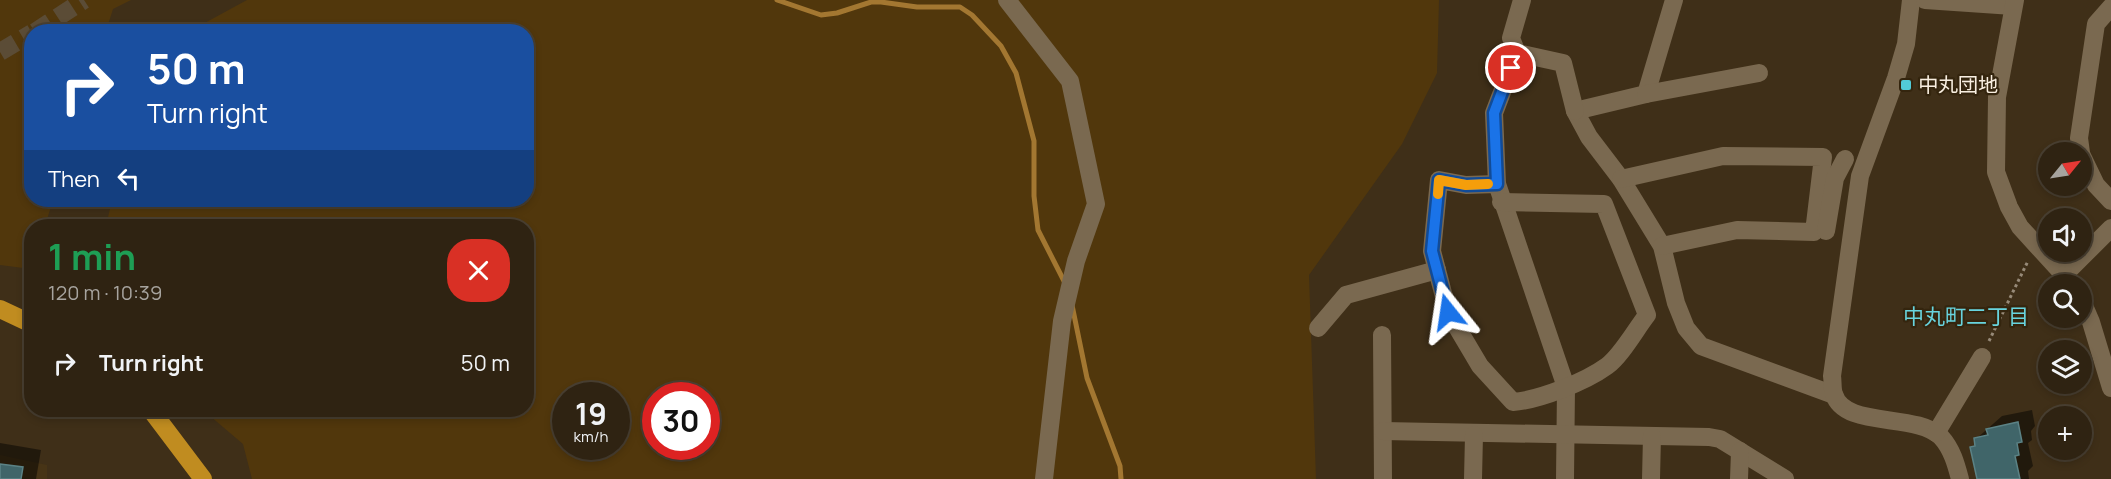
<!DOCTYPE html>
<meta charset="utf-8">
<style>
:root{--surface:#2f2312;--page:#372b1b;--text:#f1f3f6;--muted:#a7a49f;--line:#4a4032}
body{margin:0;font-family:Manrope,"Noto Sans JP",sans-serif;background:var(--page);color:var(--text);height:100vh;display:flex;flex-direction:column;font-size:22px;white-space:nowrap}
*{box-sizing:border-box;margin:0}
p{font-size:20px;color:var(--muted)}
.icon{flex:none;width:33px;height:33px;fill:none;stroke:currentColor;stroke-width:2;stroke-linecap:round;stroke-linejoin:round}
.map{position:relative;flex:1;overflow:hidden}
.panel{position:absolute;left:24px;top:219px;width:510px;height:198px;display:flex;flex-direction:column;background:var(--surface);border-radius:24px;box-shadow:0 3px 9px #0003,0 0 0 2px var(--line)}
.panel>*{flex:none}
.hud{position:absolute;left:24px;top:24px;width:510px;height:183px;border-radius:24px;box-shadow:0 3px 9px #0003,0 0 0 2px var(--line);background:#1a4fa0;color:#fff;overflow:hidden}
.needle{width:39px;rotate:60deg}
.fabs{position:absolute;left:2038px;top:142px;display:grid;gap:12px}
.fabs a{display:grid;place-items:center;width:54px;height:54px;border-radius:50%;background:var(--surface);box-shadow:0 3px 9px #0003,0 0 0 2px var(--line);font-size:30px}
.speed{position:absolute;left:552px;top:382px;display:flex;gap:12px;font-size:30px;font-weight:700;text-align:center}
.speed>*{display:grid;place-content:center;width:78px;height:78px;border-radius:50%;background:var(--surface);box-shadow:0 3px 9px #0003,0 0 0 2px var(--line);line-height:1}
.speed small{font-size:15px;font-weight:400}
.speed .limit{border:9px solid #d22;background:#fff;color:#111}
.pin{position:absolute;display:grid;place-items:center;width:51px;height:51px;color:#fff;margin:-26px;border:3px solid #fff;border-radius:50%;box-shadow:0 2px 6px #0007}
.me{position:absolute;width:66px;margin:-33px;rotate:345deg;stroke-linejoin:round;filter:drop-shadow(0 0 4px #0008)}
.turn{display:flex;align-items:center;gap:21px;height:126px;padding:0 24px;font-size:27px}
.turn .icon{width:78px;height:78px;stroke-width:2.5}
.turn b{display:block;font-size:42px;line-height:51px}
.then{display:flex;align-items:center;height:57px;padding:0 24px;background:#0003;gap:12px;font-size:22px}
.round{display:grid;place-items:center;flex:none;width:63px;height:63px;border-radius:24px;background:var(--page)}
.headline{display:flex;align-items:center;justify-content:space-between;height:102px;padding:0 24px}
h1{font-size:36px;font-weight:700;line-height:45px;color:#1e9e55}
ul{padding:0;list-style:none}
li{display:flex;align-items:center;gap:18px;height:84px;padding:0 24px}
li div{flex:1}
li b{display:block;font-size:22px}
li em{font-style:normal}
.map>svg:first-child{display:block}
.built{fill:#473416}
.green{fill:#51370c;fill-rule:evenodd}
.shadow{fill:#0007}
.lines{fill:none;stroke-linecap:round;stroke-linejoin:round}
.stream{stroke:#a37731;stroke-width:5}
.building{fill:#406569;stroke:#5b8285;stroke-width:1.5}
.highway-tunnel{stroke:#5b4c36;stroke-width:18;stroke-dasharray:18 9;stroke-linecap:butt}
.path{stroke:#978a78;stroke-width:3;stroke-dasharray:3 3;stroke-linecap:butt}
.minor{stroke:#7a6950;stroke-width:18}
.major{stroke:#c08c20;stroke-width:18}
.route-casing{stroke:#114b97;stroke-width:15}
.route{stroke:#1a73e8;stroke-width:10}
.slow{stroke:#f59e0b;stroke-width:10}
.poi-dot{fill:#52cbd7;stroke:#34250e;stroke-width:2}
.labels{text-anchor:middle;stroke-width:4.5;stroke-linejoin:round;paint-order:stroke}
.poi-label{font-size:20px;fill:#f8eee0;stroke:#34250e;text-anchor:start}
.neighbourhood-label{font-size:21px;fill:#68d4de;stroke:#34250e}
</style>
<div class="map">
<svg width="2111" height="479" viewBox="0 0 2111 479">
<rect width="100%" height="100%" fill="#3f2f18"/>
<polygon class="built" points="0,455 47,465 47,479 0,479"/>
<g class="green">
<polygon points="0,0 131,0 113,9 106,31 32,32 32,200 53,200 45,226 32,226 31,269 0,265"/>
<path d="M247,0H1439L1437,73L1402,144L1309,275L1316,479H252L243,444L203,410H526V226H106L112,200H526V32L190,31ZM566,396H616V447H566ZM656,396H706V447H656Z"/>
</g>
<g class="shadow">
<polygon points="2032,410 2035,426 2031,431 2032,440 2028,443 2033,466 2028,471 2029,479 1979,479 1972,448 1976,443 1976,439 2002,416"/>
<polygon points="0,443 41,450 36,479 0,479"/>
</g>
<g class="lines">
<g class="stream">
<polyline points="777,0 821,15 837,13 871,2 881,2 917,7 960,7 972,15 1001,46 1016,73 1034,141 1034,196 1038,230 1066,285"/>
<polyline points="1072,305 1087,378 1120,466 1121,479"/>
</g>
</g>
<g class="building">
<polygon points="2018,422 2022,442 2017,443 2019,455 2015,456 2020,479 1977,479 1970,447 1975,446 1974,438 1988,435 1986,429"/>
<polygon points="0,464 23,467 21,479 0,479"/>
</g>
<g class="lines">
<g class="highway-tunnel">
<polyline points="35,32 84,0"/>
<polyline points="0,52 32,33"/>
</g>
<polyline class="path" points="1989,341 2028,261"/>
<g class="minor">
<polyline points="1007,0 1070,81 1096,204 1076,261 1062,321 1044,479"/>
<polyline points="1522,0 1511,38 1517,53 1494,113 1497,184 1566,387 1565,479"/>
<polyline points="1674,0 1646,94 1575,111 1589,137 1621,179 1662,246 1676,303 1686,328 1701,346 1834,395"/>
<path d="M1911,0L1906,44L1896,78L1860,176L1832,376C1833,382 1832,389 1834,394C1844,429 1916,412 1941,437C1952,449 1956,464 1960,479"/>
<polyline points="1925,0 2013,6"/>
<polyline points="2015,0 1997,97 1996,172 2009,207 2020,227 2073,285"/>
<polyline points="1517,53 1563,63 1575,111"/>
<polyline points="1646,94 1759,73"/>
<polyline points="2081,153 2079,138 2096,24 2111,7"/>
<polyline points="2082,156 2096,185 2111,201"/>
<polyline points="1621,179 1723,156 1823,157 1814,232 1737,230 1662,246"/>
<path d="M1497,184L1466,185L1439,180L1432,251L1448,312L1480,366L1513,402C1539,400 1585,382 1607,366C1621,356 1636,329 1647,315L1604,204L1501,202"/>
<polyline points="1826,231 1835,178 1845,159"/>
<polyline points="2065,274 2111,228"/>
<polyline points="2082,301 2091,322 2111,388"/>
<polyline points="1318,328 1346,295 1437,270"/>
<polyline points="1382,335 1383,479"/>
<polyline points="1383,431 1709,437 1720,439 1785,479"/>
<polyline points="1936,433 1982,357"/>
<polyline points="1473,479 1474,435"/>
<polyline points="1651,479 1652,436"/>
<polyline points="1739,479 1740,451"/>
</g>
<g class="major">
<polyline points="0,309 32,324"/>
<polyline points="151,410 203,479"/>
</g>
</g>
<g class="lines">
<g class="route-casing">
<polyline id="route" points="1448,312 1432,251 1439,180 1466,185 1497,184 1494,113 1511,68"/>
</g>
<use href="#route" class="route"/>
<polyline class="slow" points="1438,194 1439,180 1466,185 1488,184"/>
</g>
<rect class="poi-dot" x="1900" y="79" width="12" height="12" rx="3"/>
<g class="labels">
<g class="poi-label">
<text x="1918" y="92">中丸団地</text>
</g>
<g class="neighbourhood-label">
<text x="1966" y="324">中丸町二丁目</text>
</g>
</g>
</svg>
<div class="fabs">
<a><svg class="needle" viewBox="-14 -14 28 28"><path d="M0-13l5 13h-10z" fill="#e53935"/><path d="M0 13l5-13h-10z" fill="#a7a49f"/></svg></a>
<a><svg class="icon" aria-label="sound" viewBox="0 0 24 24"><path d="M4 9h4l5-4v14l-5-4H4zM17 9q2 3 0 6"/></svg></a>
<a><svg class="icon" aria-label="search" viewBox="0 0 24 24"><circle cx="10" cy="10" r="6"/><path d="M15 15l6 6"/></svg></a>
<a><svg class="icon" aria-label="layers" viewBox="0 0 24 24"><path d="M12 4l9 5-9 5-9-5zM3 14l9 5 9-5"/></svg></a>
<a>+</a>
</div>
<div class="speed"><div>19<small>km/h</small></div><div class="limit">30</div></div>
<div class="pin" style="left:1511px;top:68px;background:#d93025"><svg class="icon" aria-label="arrive" viewBox="0 0 24 24"><path d="M6 21V4h12l-3 4 3 4H6"/></svg></div>
<svg class="me" style="left:1448px;top:312px" viewBox="-20 -20 40 40"><path d="M0-17L14 15 0 8-14 15z" fill="#1a73e8" stroke="#fff" stroke-width="4"/></svg>
<div class="hud">
<div class="turn"><svg class="icon" aria-label="right" viewBox="0 0 24 24"><path d="M7 20v-9h11M14 6l5 5-5 5"/></svg><div><b>50 m</b>Turn right</div></div>
<div class="then">Then<svg class="icon" aria-label="left" viewBox="0 0 24 24"><path d="M17 20v-9H6M10 6l-5 5 5 5"/></svg></div>
</div>
<section class="panel">
<div class="headline"><div><h1>1 min</h1><p>120 m · 10:39</p></div><a class="round" style="background:#d93025;color:#fff"><svg class="icon" aria-label="close" viewBox="0 0 24 24"><path d="M6 6l12 12M18 6L6 18"/></svg></a></div>
<ul>
<li><svg class="icon" aria-label="right" viewBox="0 0 24 24"><path d="M7 20v-9h11M14 6l5 5-5 5"/></svg><div><b>Turn right</b></div><em>50 m</em></li>
</ul>
</section>
</div>
